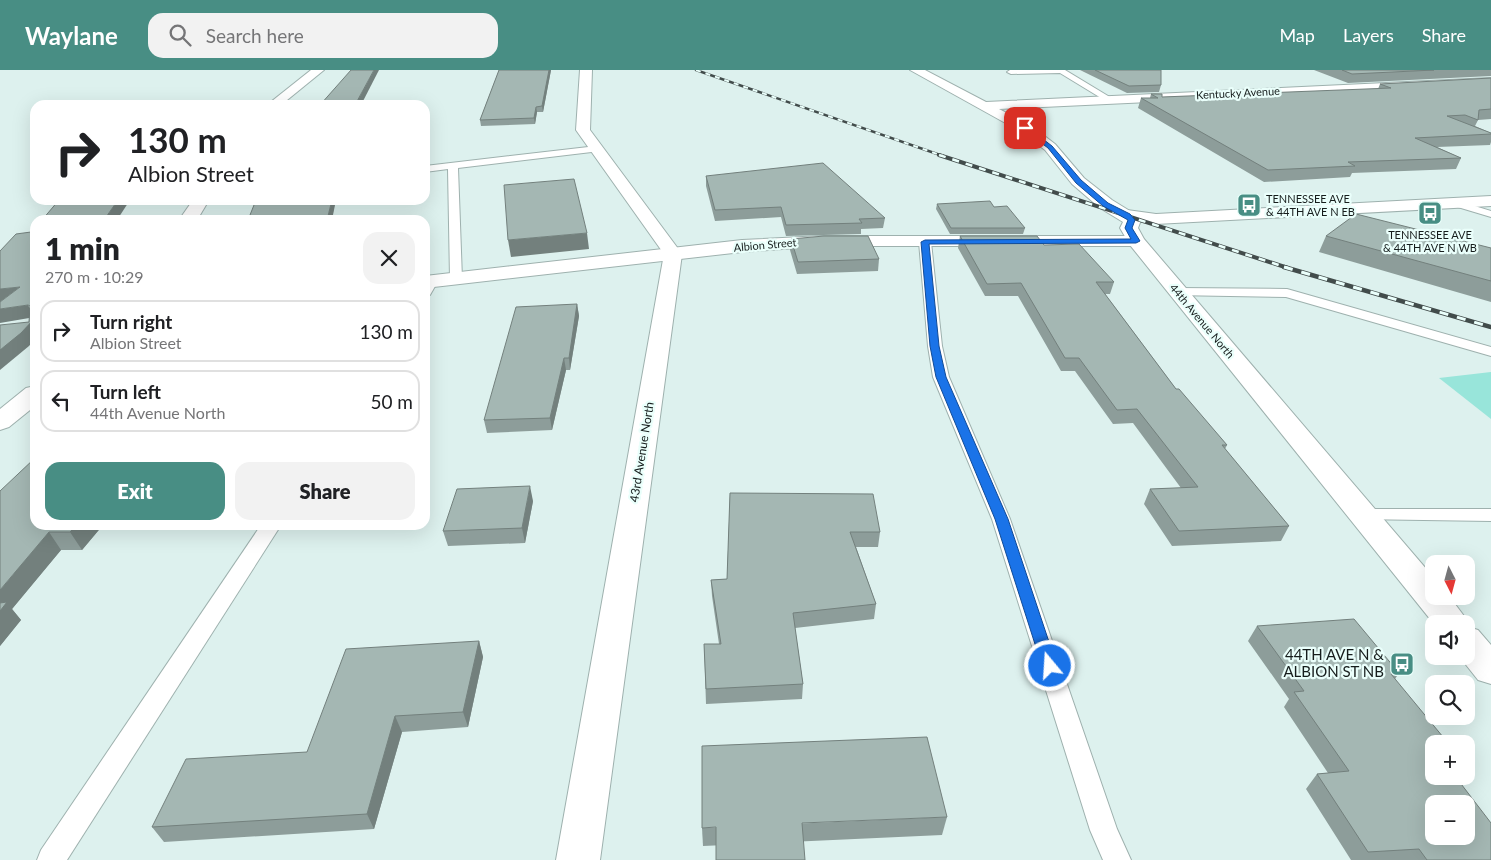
<!DOCTYPE html>
<meta charset="utf-8">
<style>
:root{--surface:#fff;--page:#f2f2f2;--text:#202124;--muted:#757577;--line:#e0e0e0;--accent:#488e84}
body{margin:0;font-family:Lato,sans-serif;background:var(--page);color:var(--text);height:100vh;display:flex;flex-direction:column;font-size:19px;white-space:nowrap}
*{box-sizing:border-box;margin:0}
p{font-size:16px;color:var(--muted)}
.icon{flex:none;width:28px;height:28px;fill:none;stroke:currentColor;stroke-width:2;stroke-linecap:round;stroke-linejoin:round}
.map{position:relative;flex:1;overflow:hidden}
.side{position:absolute;left:30px;top:145px;width:400px;height:315px;display:flex;flex-direction:column;background:var(--surface);border-radius:15px;box-shadow:0 5px 20px #0002}
.side>*{flex:none}
.banner{position:absolute;left:30px;top:30px;width:400px;height:105px;border-radius:15px;box-shadow:0 5px 20px #0002;background:#fff;color:var(--text);overflow:hidden}
.needle{width:32px;rotate:174deg}
.fabs{position:absolute;left:1425px;top:485px;display:grid;gap:10px}
.fabs a{display:grid;place-items:center;width:50px;height:50px;border-radius:10px;background:var(--surface);box-shadow:0 5px 20px #0002;font-size:25px}
.pin{position:absolute;display:grid;place-items:center;width:42px;height:42px;color:#fff;margin:-21px;border-radius:10px;box-shadow:0 2px 8px #0006}
.me{position:absolute;width:55px;margin:-28px;rotate:342deg;stroke-linejoin:round;filter:drop-shadow(0 0 4px #0008)}
.turn{display:flex;align-items:center;gap:18px;height:105px;padding:0 15px;font-size:22px}
.turn .icon{width:65px;height:65px;stroke-width:2.5}
.turn b{display:block;font-size:35px;line-height:42px}
.round{display:grid;place-items:center;flex:none;width:52px;height:52px;border-radius:15px;background:var(--page)}
.headline{display:flex;align-items:center;justify-content:space-between;height:85px;padding:0 15px}
h1{font-size:30px;font-weight:800;line-height:38px}
.cta{display:flex;gap:10px;margin-top:auto;padding:10px 15px}
.cta a{flex:1;height:58px;border-radius:15px;background:var(--accent);color:#fff;font-size:20px;font-weight:800;line-height:58px;text-align:center}
.cta a+a{background:var(--page);color:var(--text)}
ul{padding:0;list-style:none}
li{display:flex;align-items:center;gap:15px;height:62px;margin:0 10px 8px;padding:0 5px;border:2px solid var(--line);border-radius:15px}
li div{flex:1}
li b{display:block;font-size:19px}
li em{font-style:normal}
header{display:flex;align-items:center;gap:30px;box-sizing:border-box;height:70px;padding:0 25px;background:var(--accent);color:#fff}
header strong{font-size:24px}
nav{display:flex;gap:28px;margin-inline-start:auto;font-size:18px}
.search{width:350px;height:45px;background:var(--page);display:flex;align-items:center;gap:12px;box-sizing:border-box;padding:0 18px;border-radius:15px;color:var(--muted);font-size:19px}
.map>svg:first-child{display:block}
.green{fill:#98e5da}
.lines{fill:none;stroke-linecap:round;stroke-linejoin:round}
.service-casing{stroke:#9eb1ae;stroke-width:2}
.minor-casing{stroke:#9eb1ae;stroke-width:2}
.tertiary-casing{stroke:#9eb1ae;stroke-width:2}
.service{fill:#fff;fill-rule:evenodd}
.minor{fill:#fff;fill-rule:evenodd}
.tertiary{fill:#fff;fill-rule:evenodd}
.rail-far2-casing{stroke:#424c4b;stroke-width:2.5}
.rail-far1-casing{stroke:#424c4b;stroke-width:4}
.rail-casing{stroke:#424c4b;stroke-width:4.5}
.rail-far2{stroke:#eafffb;stroke-width:2;stroke-dasharray:5;stroke-linecap:butt}
.rail-far1{stroke:#eafffb;stroke-width:2.5;stroke-dasharray:7;stroke-linecap:butt}
.rail{stroke:#eafffb;stroke-width:3;stroke-dasharray:9;stroke-linecap:butt}
.wall{fill:#8d9d9a}
.shaded-wall{fill:#73807d}
.building{fill:#a4b7b3;stroke:#73807d;fill-rule:evenodd}
.route{fill:#1a73e8;stroke:#114b97}
.labels{text-anchor:middle;stroke-width:4.5;stroke-linejoin:round;paint-order:stroke}
.far-street-label{font-size:11px;fill:#161d1c;stroke:#eafffb}
.far-poi-label{font-size:11px;fill:#161d1c;stroke:#eafffb;text-anchor:start}
.street-label{font-size:12px;fill:#161d1c;stroke:#eafffb}
.near-poi-label{font-size:15px;fill:#161d1c;stroke:#eafffb;text-anchor:end}
</style>
<header>
<strong>Waylane</strong>
<div class="search"><svg class="icon" aria-label="search" viewBox="0 0 24 24"><circle cx="10" cy="10" r="6"/><path d="M15 15l6 6"/></svg>Search here</div>
<nav><a>Map</a><a>Layers</a><a>Share</a></nav>
</header>
<div class="map">
<svg width="1491" height="790" viewBox="0 0 1491 790">
<rect width="100%" height="100%" fill="#ddf1ee"/>
<polygon class="green" points="1491,302 1491,349 1439,308"/>
<g class="lines">
<g class="service-casing">
<g id="service">
<polygon points="1010,0 1065,0 1113,29 1106,31 1060,3 1011,4 1007,2"/>
<polygon points="597,76 602,79 600,81 458,98 462,209 456,213 452,212 450,209 448,99 425,102 425,96"/>
<polygon points="1455,130 1491,141 1491,147 1451,135 1450,133"/>
<polygon points="925,168 931,172 942,276 949,307 1010,449 1117,759 1131,790 1103,790 1090,760 992,449 933,307 928,276 919,172"/>
<polygon points="432,207 438,211 430,225 425,226 425,212"/>
<polygon points="1178,218 1287,219 1491,277 1491,286 1286,227 1173,225 1172,222 1173,219"/>
<polygon points="1363,439 1491,439 1491,451 1356,449 1354,445 1356,441"/>
<polygon points="261,455 281,455 67,790 37,790 41,780"/>
</g>
</g>
<g class="minor-casing">
<g id="minor">
<polygon points="311,0 324,0 281,35 267,35"/>
<polygon points="580,0 592,0 590,60 682,184 600,790 556,790 664,184 576,60"/>
<polygon points="910,0 925,0 986,32 1491,8 1491,16 999,39 1030,55 1055,74 1084,108 1112,130 1138,146 1141,150 1138,158 1144,169 1434,508 1434,526 1449,526 1470,554 1468,557 1478,560 1491,575 1491,614 1478,610 1459,586 1466,586 1466,554 1434,554 1130,175 1120,158 1123,152 1100,138 1072,114 1045,80 1020,61"/>
<polygon points="193,130 209,130 197,150 179,150"/>
<polygon points="35,316 35,336 9,357 0,360 0,339 26,318"/>
</g>
</g>
<g class="tertiary-casing">
<g id="tertiary">
<polygon points="1491,126 1491,136 1156,154 1121,149 1118,145 1121,141 1127,140 1156,144"/>
<polygon points="823,166 1136,166 1142,167 1145,171 1142,175 1136,176 823,176 742,182 425,218 425,206 742,170"/>
</g>
</g>
<use href="#service" class="service"/>
<use href="#minor" class="minor"/>
<use href="#tertiary" class="tertiary"/>
<g class="rail-far2-casing">
<polyline id="rail-far2" points="696,0 943,86"/>
</g>
<g class="rail-far1-casing">
<polyline id="rail-far1" points="939,85 1288,198"/>
</g>
<g class="rail-casing">
<polyline id="rail" points="1284,197 1491,257"/>
</g>
<use href="#rail-far2" class="rail-far2"/>
<use href="#rail-far1" class="rail-far1"/>
<use href="#rail" class="rail"/>
</g>
<g class="wall">
<polygon points="499,0 551,0 543,42 537,42 535,54 481,56 480,50"/>
<polygon points="1080,0 1161,0 1161,15 1159,22 1127,23"/>
<polygon points="1314,0 1491,0 1491,7 1491,6 1348,13"/>
<polygon points="1491,8 1491,49 1478,50 1475,56 1491,63 1491,72 1490,75 1437,77 1461,88 1456,99 1352,103 1350,107 1264,112 1138,38 1141,28 1150,28 1151,24 1162,27 1378,19 1380,14"/>
<polygon points="706,106 885,148 883,158 861,159 861,164 786,166 781,147 715,151 706,116"/>
<polygon points="937,134 994,137 1025,158 1023,164 950,164 936,139"/>
<polygon points="960,166 1044,175 1114,212 1110,224 1105,224 1176,319 1227,375 1225,379 1289,456 1281,471 1172,476 1144,434 1150,419 1181,418 1133,353 1113,354 1075,301 1061,301 1018,226 985,226 958,178"/>
<polygon points="1326,166 1491,178 1491,232 1319,182"/>
<polygon points="791,169 879,189 878,201 797,204 790,180"/>
<polygon points="577,234 579,246 570,300 566,300 552,360 487,363 484,350"/>
<polygon points="35,388 103,455 82,480 61,480 12,539 21,550 0,576"/>
<polygon points="730,423 880,462 878,477 856,477 876,534 874,549 795,558 803,614 802,629 706,634 704,574 719,574 712,526 711,510 727,509"/>
<polygon points="533,431 525,473 448,476 443,461"/>
<polygon points="1257,556 1399,603 1395,609 1434,674 1434,706 1491,790 1351,790 1306,719 1317,704 1328,703 1284,637 1289,629 1248,571"/>
<polygon points="479,571 483,587 468,657 402,662 374,759 164,772 152,757 307,682"/>
<polygon points="947,747 942,765 703,776 702,758"/>
</g>
<g class="shaded-wall">
<polygon points="374,0 379,0 361,35 355,35"/>
<polygon points="549,0 551,0 543,42 542,36"/>
<polygon points="536,37 537,42 535,54 534,48"/>
<polygon points="118,130 130,130 117,150 104,150"/>
<polygon points="332,130 336,130 332,150 327,150"/>
<polygon points="587,163 589,179 511,187 508,170"/>
<polygon points="20,217 0,232 0,219"/>
<polygon points="577,234 579,246 570,300 569,288"/>
<polygon points="28,235 35,247 0,253 0,239"/>
<polygon points="35,248 35,269 29,276 0,300 0,280"/>
<polygon points="564,288 566,300 552,360 550,348"/>
<polygon points="530,416 533,431 525,473 522,458"/>
<polygon points="77,455 103,455 82,480 70,462"/>
<polygon points="49,462 61,480 12,539 21,550 0,576 0,520"/>
<polygon points="479,571 483,587 468,657 463,642"/>
<polygon points="395,646 402,662 374,759 367,744"/>
</g>
<g class="building">
<polygon points="351,0 374,0 355,35 320,35"/>
<polygon points="499,0 549,0 542,36 536,37 534,48 480,50"/>
<polygon points="1095,0 1161,0 1161,15 1129,16"/>
<polygon points="1342,0 1434,0 1352,4"/>
<polygon points="1491,8 1491,39 1479,40 1478,50 1465,45 1447,46 1491,63 1491,64 1415,68 1461,88 1348,92 1355,96 1268,100 1141,28 1158,28 1151,24 1162,24 1162,27 1391,18 1380,14"/>
<polygon points="823,93 885,148 859,149 862,153 786,155 781,137 715,140 706,106"/>
<polygon points="574,109 587,163 508,170 504,115"/>
<polygon points="59,130 118,130 104,150 42,150"/>
<polygon points="256,130 332,130 327,150 248,150"/>
<polygon points="990,131 994,137 1007,136 1025,158 951,158 937,134"/>
<polygon points="1356,144 1491,178 1491,211 1326,166"/>
<polygon points="35,158 35,248 21,263 0,280 0,255 29,252 30,236 28,235 0,239 0,232 20,217 0,219 0,181 16,164 31,162"/>
<polygon points="824,166 868,166 879,189 798,192 791,169"/>
<polygon points="960,166 1037,166 1044,175 1079,174 1114,212 1096,212 1176,319 1179,319 1227,375 1222,375 1289,456 1179,461 1150,419 1198,417 1137,339 1117,340 1079,288 1065,288 1021,213 987,214"/>
<polygon points="577,234 569,288 564,288 550,348 484,350 516,237"/>
<polygon points="35,388 35,455 77,455 70,462 49,462 0,520 0,421"/>
<polygon points="530,416 522,458 443,461 457,419"/>
<polygon points="730,423 873,424 880,462 850,462 876,534 793,543 803,614 706,619 704,574 721,574 711,510 727,509"/>
<polygon points="7,532 0,541 0,533"/>
<path d="M1354,549L1399,603L1391,604L1448,673L1430,674L1434,680V706H1455L1491,753V790H1427L1419,779L1368,782L1317,704L1349,701L1294,622L1304,621L1257,556ZM1434,734H1466V766H1434Z"/>
<polygon points="479,571 463,642 395,646 367,744 152,757 186,689 307,682 346,579"/>
<polygon points="927,667 947,747 802,753 805,790 716,790 716,757 702,758 702,676"/>
</g>
<polygon class="route" points="1023,57 1027,57 1052,76 1081,110 1108,133 1130,144 1135,150 1132,158 1140,171 1136,173 929,174 939,276 946,307 1008,449 1057,596 1055,600 1044,600 1042,596 995,449 936,307 930,276 921,172 925,170 1131,169 1125,158 1128,150 1103,136 1076,113 1048,78 1023,59"/>
<defs>
<g id="bus-square" transform="scale(1.25)"><rect x="-9" y="-9" width="18" height="18" rx="4" fill="#488e84" stroke="#eafffb"/><path d="M-5-6H5V4H4V6H2V4H-2V6H-4V4H-5ZM-3.5-4V0h7V-4ZM-3.5 1.2v1.5H-2V1.2ZM2 1.2v1.5H3.5V1.2Z" fill="#fff"/></g>
</defs>
<g fill-rule="evenodd">
<use href="#bus-square" x="1249" y="135"/>
<use href="#bus-square" x="1430" y="143"/>
<use href="#bus-square" x="1402" y="594"/>
</g>
<g class="labels">
<g class="far-street-label">
<text transform="translate(1238 23) rotate(-3)" y="4">Kentucky Avenue</text>
<text transform="translate(765 175) rotate(-5)" y="4">Albion Street</text>
<text transform="translate(1202 251) rotate(50)" y="4">44th Avenue North</text>
</g>
<g class="far-poi-label">
<text x="1266" y="133">TENNESSEE AVE<tspan x="1266" dy="13">&amp; 44TH AVE N EB</tspan></text>
<text x="1430" y="169" text-anchor="middle">TENNESSEE AVE<tspan x="1430" dy="13">&amp; 44TH AVE N WB</tspan></text>
</g>
<g class="street-label">
<text transform="translate(642 382) rotate(-81)" y="4">43rd Avenue North</text>
</g>
<g class="near-poi-label">
<text x="1384" y="590">44TH AVE N &amp;<tspan x="1384" dy="17">ALBION ST NB</tspan></text>
</g>
</g>
</svg>
<div class="fabs">
<a><svg class="needle" viewBox="-14 -14 28 28"><path d="M0-13l5 13h-10z" fill="#e53935"/><path d="M0 13l5-13h-10z" fill="#757577"/></svg></a>
<a><svg class="icon" aria-label="sound" viewBox="0 0 24 24"><path d="M4 9h4l5-4v14l-5-4H4zM17 9q2 3 0 6"/></svg></a>
<a><svg class="icon" aria-label="search" viewBox="0 0 24 24"><circle cx="10" cy="10" r="6"/><path d="M15 15l6 6"/></svg></a>
<a>+</a>
<a>−</a>
</div>
<div class="pin" style="left:1025px;top:58px;background:#d93025"><svg class="icon" aria-label="arrive" viewBox="0 0 24 24"><path d="M6 21V4h12l-3 4 3 4H6"/></svg></div>
<svg class="me" style="left:1050px;top:596px" viewBox="-20 -20 40 40"><circle r="17" fill="#1a73e8" stroke="#fff" stroke-width="3"/><path d="M0-11L8 9 0 5-8 9z" fill="#fff"/></svg>
<div class="banner">
<div class="turn"><svg class="icon" aria-label="right" viewBox="0 0 24 24"><path d="M7 20v-9h11M14 6l5 5-5 5"/></svg><div><b>130 m</b>Albion Street</div></div>
</div>
<section class="side">
<div class="headline"><div><h1>1 min</h1><p>270 m · 10:29</p></div><a class="round"><svg class="icon" aria-label="close" viewBox="0 0 24 24"><path d="M6 6l12 12M18 6L6 18"/></svg></a></div>
<ul>
<li><svg class="icon" aria-label="right" viewBox="0 0 24 24"><path d="M7 20v-9h11M14 6l5 5-5 5"/></svg><div><b>Turn right</b><p>Albion Street</p></div><em>130 m</em></li>
<li><svg class="icon" aria-label="left" viewBox="0 0 24 24"><path d="M17 20v-9H6M10 6l-5 5 5 5"/></svg><div><b>Turn left</b><p>44th Avenue North</p></div><em>50 m</em></li>
</ul>
<div class="cta"><a>Exit</a><a>Share</a></div>
</section>
</div>
